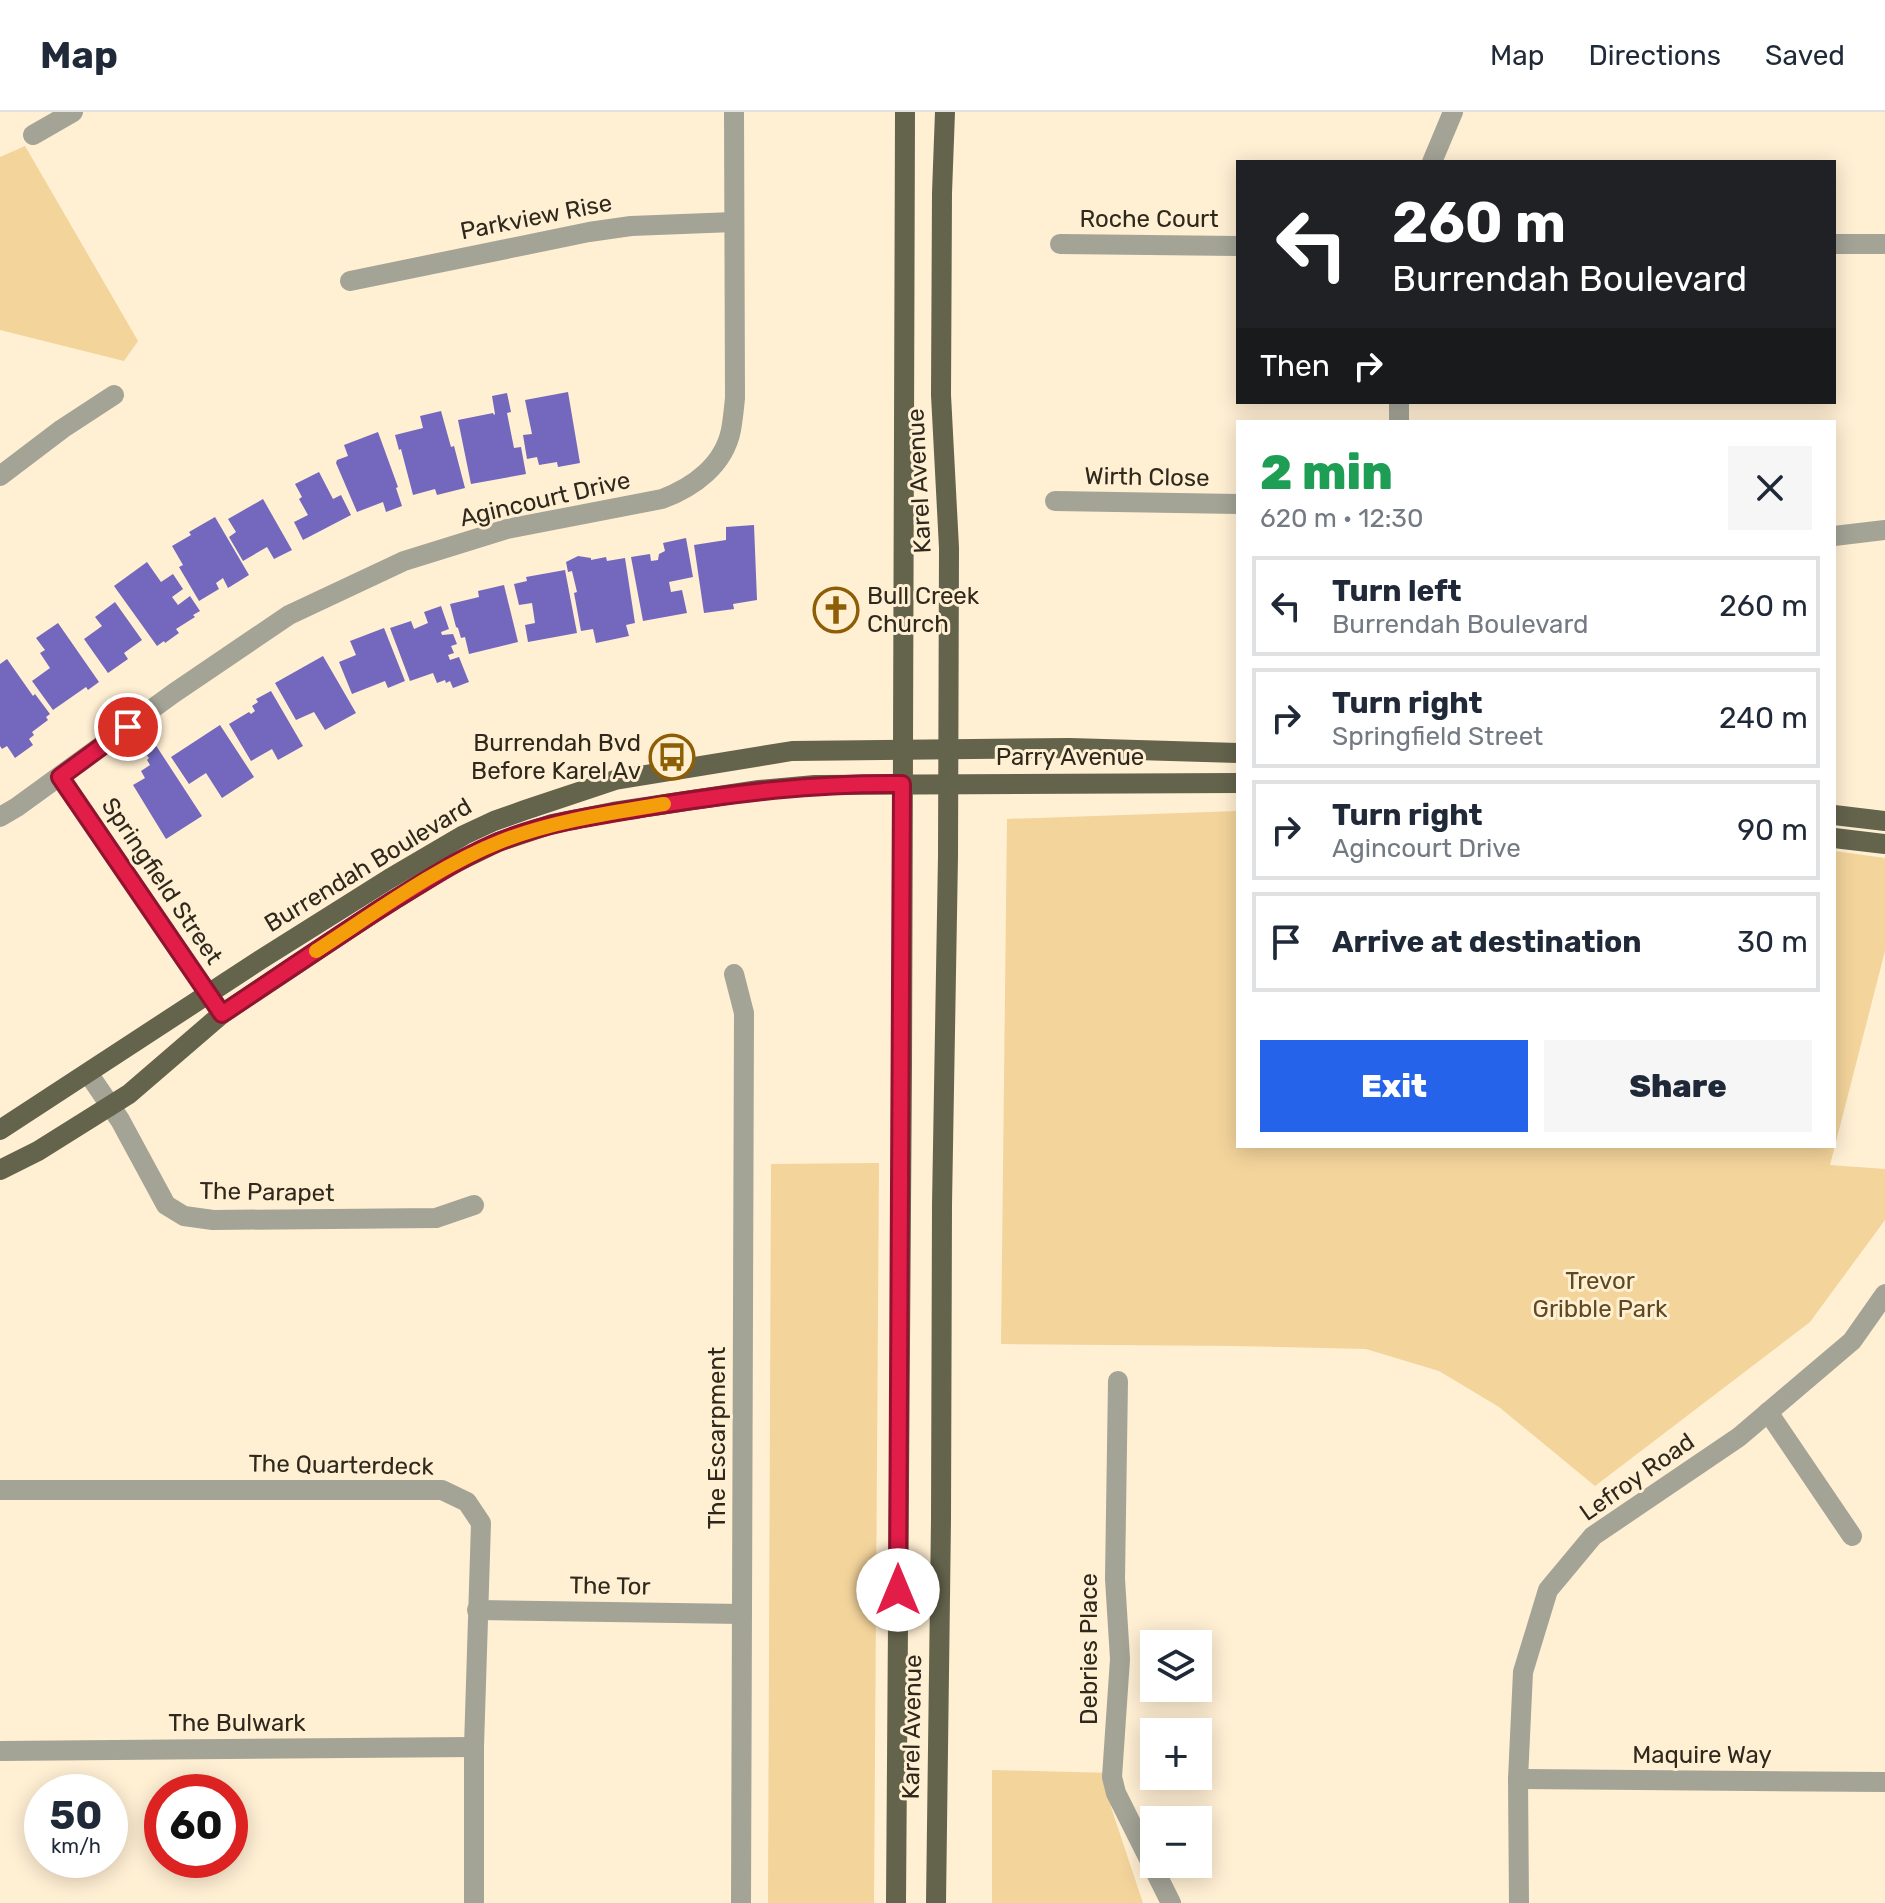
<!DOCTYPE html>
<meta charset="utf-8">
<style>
:root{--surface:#fff;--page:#f6f6f7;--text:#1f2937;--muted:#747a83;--line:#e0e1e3;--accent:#2563eb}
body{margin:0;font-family:Rubik,sans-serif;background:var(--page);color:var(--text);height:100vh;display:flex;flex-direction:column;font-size:30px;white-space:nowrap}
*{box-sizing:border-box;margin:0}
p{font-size:26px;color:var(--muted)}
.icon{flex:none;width:44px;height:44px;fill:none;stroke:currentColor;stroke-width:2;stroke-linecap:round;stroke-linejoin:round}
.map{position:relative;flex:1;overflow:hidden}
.panel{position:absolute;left:1236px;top:308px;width:600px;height:728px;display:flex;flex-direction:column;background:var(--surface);border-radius:0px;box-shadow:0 4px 20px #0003}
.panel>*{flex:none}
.top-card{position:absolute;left:1236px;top:48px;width:600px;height:244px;border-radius:0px;box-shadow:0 4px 20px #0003;background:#202124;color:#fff;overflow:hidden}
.tools{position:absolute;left:1140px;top:1518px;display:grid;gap:16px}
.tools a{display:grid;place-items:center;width:72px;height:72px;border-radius:0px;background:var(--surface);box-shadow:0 4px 20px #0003;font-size:40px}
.speed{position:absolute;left:24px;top:1662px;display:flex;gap:16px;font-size:40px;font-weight:700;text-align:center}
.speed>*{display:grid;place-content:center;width:104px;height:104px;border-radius:50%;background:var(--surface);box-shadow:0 4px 20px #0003;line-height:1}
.speed small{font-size:20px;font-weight:400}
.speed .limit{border:12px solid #d22;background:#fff;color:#111}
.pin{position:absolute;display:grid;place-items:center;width:68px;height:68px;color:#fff;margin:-34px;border:4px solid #fff;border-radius:50%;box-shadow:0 2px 8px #0007}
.me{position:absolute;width:88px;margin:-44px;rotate:0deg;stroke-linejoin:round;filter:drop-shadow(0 0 6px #0008)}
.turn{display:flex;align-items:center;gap:28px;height:168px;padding:0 24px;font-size:36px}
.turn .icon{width:104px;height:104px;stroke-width:2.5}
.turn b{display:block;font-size:56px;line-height:68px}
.then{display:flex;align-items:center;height:76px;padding:0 24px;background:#0003;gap:16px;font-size:30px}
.round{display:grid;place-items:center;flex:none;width:84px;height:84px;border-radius:0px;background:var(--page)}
.headline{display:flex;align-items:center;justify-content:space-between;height:136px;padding:0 24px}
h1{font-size:48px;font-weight:800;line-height:60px;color:#1e9e55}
.primary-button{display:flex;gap:16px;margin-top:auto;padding:16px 24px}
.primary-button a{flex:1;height:92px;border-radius:0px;background:var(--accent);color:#fff;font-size:32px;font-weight:800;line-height:92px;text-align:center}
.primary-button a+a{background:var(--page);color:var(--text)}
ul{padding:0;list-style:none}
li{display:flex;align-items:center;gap:24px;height:100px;margin:0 16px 12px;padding:0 8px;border:4px solid var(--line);border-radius:0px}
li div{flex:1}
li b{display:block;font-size:30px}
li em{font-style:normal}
header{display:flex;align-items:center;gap:48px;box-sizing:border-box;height:112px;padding:0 40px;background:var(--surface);border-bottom:2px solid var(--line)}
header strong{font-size:38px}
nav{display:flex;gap:44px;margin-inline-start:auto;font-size:28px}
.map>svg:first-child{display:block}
.green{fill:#f3d49b}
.building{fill:#7368bd}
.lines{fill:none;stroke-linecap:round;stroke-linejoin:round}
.minor{stroke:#a3a396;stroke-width:20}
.major{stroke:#64634c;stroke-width:20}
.route-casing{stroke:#92132f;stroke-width:20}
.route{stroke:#e11d48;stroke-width:14}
.slow{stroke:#f59e0b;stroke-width:14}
.labels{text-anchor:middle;stroke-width:6;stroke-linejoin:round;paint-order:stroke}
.street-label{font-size:24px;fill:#2e281d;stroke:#ffefd3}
.poi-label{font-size:24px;fill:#2e281d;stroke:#ffefd3;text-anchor:start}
.park-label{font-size:24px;fill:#5e4921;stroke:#ffefd3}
</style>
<header>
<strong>Map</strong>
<nav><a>Map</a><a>Directions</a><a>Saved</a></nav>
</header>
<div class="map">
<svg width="1885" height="1791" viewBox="0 0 1885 1791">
<rect width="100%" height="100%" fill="#ffefd3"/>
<g class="green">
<polygon points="25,34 138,229 124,249 0,218 0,45"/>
<polygon points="1238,699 1238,1034 1834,1034 1834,739 1885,746 1885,839 1830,1053 1885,1057 1885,1108 1810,1210 1595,1374 1499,1295 1439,1259 1366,1237 1235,1234 1001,1232 1007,707"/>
<polygon points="879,1051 874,1791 768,1791 771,1052"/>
<polygon points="992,1658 1111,1661 1111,1695 1143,1791 992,1791"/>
</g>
<g class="building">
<polygon points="568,280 580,351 558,355 557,350 539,353 537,345 527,347 523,323 532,322 525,288"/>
<polygon points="507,281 511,300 507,301 514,336 521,335 526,362 471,372 458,308 493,301 494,303 495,302 492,284"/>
<polygon points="441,299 451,335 454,334 465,376 437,383 435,377 413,383 401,337 399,338 395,323 423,316 420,304"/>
<polygon points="378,320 398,375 396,376 402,394 386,400 383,390 357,400 336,351 337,348 348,344 344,333"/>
<polygon points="319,360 333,387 341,383 351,403 303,428 294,410 308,403 299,387 302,385 295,372"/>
<polygon points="263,387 292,438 274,447 267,435 243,449 229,425 236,420 228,407"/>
<polygon points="215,405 249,463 228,476 223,466 216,471 219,477 199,489 179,455 183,453 172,434 191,423 189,420"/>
<polygon points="754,413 757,488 733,492 734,497 704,501 694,433 726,428 726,415"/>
<polygon points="686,426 693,465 669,470 671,480 682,478 687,501 643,509 631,445 650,442 651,449 658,448 659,442 665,439 663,431"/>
<polygon points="578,444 591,446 591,448 606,445 607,449 625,446 635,511 626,513 629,524 596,531 593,517 581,519 574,481 577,480 572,459 568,460 566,450"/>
<polygon points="147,450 161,470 173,462 183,477 172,485 178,493 190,484 200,499 193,503 195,505 176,517 179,521 165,531 164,529 157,534 114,474"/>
<polygon points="565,458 577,521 528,530 525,513 535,511 532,491 519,493 514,472 527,469 526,465"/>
<polygon points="504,473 518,530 469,542 465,525 461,526 458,516 456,515 450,492 479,485 478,479"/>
<polygon points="115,490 142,528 124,541 128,547 108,561 84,527 102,514 95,505"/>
<polygon points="441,494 449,517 441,520 442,523 453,522 457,532 451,534 454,541 448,543 450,548 459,545 469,570 453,576 450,569 446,571 445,568 437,571 433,561 410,569 390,516 411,509 414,517 428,511 424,500"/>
<polygon points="58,511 99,570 88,578 86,575 53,598 32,569 50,556 40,541 45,538 36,526"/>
<polygon points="384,516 405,569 388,576 385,569 352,582 339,550 356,543 350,529"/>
<polygon points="323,544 356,601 325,618 314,600 296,608 275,571"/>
<polygon points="7,547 33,584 35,582 50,602 46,605 48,608 32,620 34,623 29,627 33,633 15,646 7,634 2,637 0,634 0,552"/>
<polygon points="271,579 303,634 278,648 272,637 251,649 229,612 249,600 251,602 255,599 252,594 258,590 256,587"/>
<polygon points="220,613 254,665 222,686 206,661 189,672 171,645"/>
<polygon points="155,632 202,704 166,727 133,673 145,666 141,659 150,653 147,648 149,646 144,640"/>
</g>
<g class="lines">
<g class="minor">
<polyline points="33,23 73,0"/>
<polyline points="1432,50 1453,0"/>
<polyline points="1060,132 1238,134"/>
<polyline points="1834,132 1885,132"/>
<polyline points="350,169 589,120 631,114 734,110"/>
<polyline points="1399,290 1399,310"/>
<polyline points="0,364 62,317 114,283"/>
<polyline points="1055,389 1238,392"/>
<polyline points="1834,424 1885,418"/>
<polyline points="60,665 222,902"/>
<path d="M0,705L17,695L174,581L289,503L404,449L507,417L662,387C694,375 724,353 731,318C733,307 734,296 735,286L734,0"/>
<polyline points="734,862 744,901 741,1791"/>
<polyline points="88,961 120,1008 166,1093 184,1104 213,1108 436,1106 474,1093"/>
<polyline points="1118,1269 1115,1467 1120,1547 1112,1665 1116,1681 1171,1791"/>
<polyline points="1768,1300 1852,1424"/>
<polyline points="0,1378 442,1378 467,1390 481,1411 474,1635 474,1791"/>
<polyline points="477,1498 742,1502"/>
<polyline points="0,1639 474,1635"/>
<polyline points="1518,1667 1885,1670"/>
<polyline points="1519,1791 1518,1667 1523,1560 1548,1478 1593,1424 1739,1325 1852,1229 1885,1182"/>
</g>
<g class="major">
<polyline points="1834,703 1885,709"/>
<polyline points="1834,726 1885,732"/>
<polyline points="0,1018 260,848 389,767 464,723 494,709 525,698 615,668 792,639 1070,636 1238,641"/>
<polyline points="0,1058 38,1039 129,982 222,902 375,800 447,755 498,730 552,712 613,700 759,678 815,673 1238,671"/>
<polyline points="896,1791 902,953 905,0"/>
<polyline points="936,1791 941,1407 942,1093 948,744 949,436 941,283 942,81 945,0"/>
</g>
</g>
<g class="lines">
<g class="route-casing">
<path id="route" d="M128,615L60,665L222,902C279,864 336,825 394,788C429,767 463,744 501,729C548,710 598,703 648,695C734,681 814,671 902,672L898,1478"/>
</g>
<use href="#route" class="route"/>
<path class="slow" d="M316,839C375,801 436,755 502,729C554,709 609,701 664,692"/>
</g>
<defs>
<g id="church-ring" transform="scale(2.3)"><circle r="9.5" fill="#ffefd3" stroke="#8d5e05" stroke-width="1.5"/><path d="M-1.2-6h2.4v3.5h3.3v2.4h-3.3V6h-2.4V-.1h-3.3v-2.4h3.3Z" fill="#8d5e05"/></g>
<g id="bus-ring" transform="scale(2.3)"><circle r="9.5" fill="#ffefd3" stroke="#8d5e05" stroke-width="1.5"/><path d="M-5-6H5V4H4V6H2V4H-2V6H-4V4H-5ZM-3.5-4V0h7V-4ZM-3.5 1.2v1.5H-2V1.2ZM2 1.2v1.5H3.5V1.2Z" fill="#8d5e05"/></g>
</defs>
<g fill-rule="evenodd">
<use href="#church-ring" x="836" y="498"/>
<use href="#bus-ring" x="672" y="645"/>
</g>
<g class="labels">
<g class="street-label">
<text transform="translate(536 105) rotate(-11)" y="8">Parkview Rise</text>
<text x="1149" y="115">Roche Court</text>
<text transform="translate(1147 365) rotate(1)" y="8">Wirth Close</text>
<text transform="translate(919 369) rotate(-93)" y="8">Karel Avenue</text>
<text transform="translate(545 387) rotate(-13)" y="8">Agincourt Drive</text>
<text x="1070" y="653">Parry Avenue</text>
<text transform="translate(368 753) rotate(-31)" y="8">Burrendah Boulevard</text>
<text transform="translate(162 769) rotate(56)" y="8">Springfield Street</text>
<text transform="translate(267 1080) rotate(1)" y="8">The Parapet</text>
<text transform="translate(717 1326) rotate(-90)" y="8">The Escarpment</text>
<text transform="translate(341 1353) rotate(1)" y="8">The Quarterdeck</text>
<text transform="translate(1637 1365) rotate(-35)" y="8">Lefroy Road</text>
<text transform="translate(610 1474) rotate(1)" y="8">The Tor</text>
<text transform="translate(1089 1537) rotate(-90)" y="8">Debries Place</text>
<text x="237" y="1619">The Bulwark</text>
<text transform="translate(912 1615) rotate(-89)" y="8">Karel Avenue</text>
<text x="1702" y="1651">Maquire Way</text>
</g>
<g class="poi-label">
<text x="867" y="492">Bull Creek<tspan x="867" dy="28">Church</tspan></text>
<text x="641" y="639" text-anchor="end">Burrendah Bvd<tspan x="641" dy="28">Before Karel Av</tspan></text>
</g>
<g class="park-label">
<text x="1600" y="1177">Trevor<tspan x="1600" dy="28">Gribble Park</tspan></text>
</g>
</g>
</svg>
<div class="tools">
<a><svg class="icon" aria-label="layers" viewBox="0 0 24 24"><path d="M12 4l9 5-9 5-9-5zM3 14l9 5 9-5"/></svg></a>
<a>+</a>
<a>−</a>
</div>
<div class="speed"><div>50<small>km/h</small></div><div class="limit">60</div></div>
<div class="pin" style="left:128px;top:615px;background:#d93025"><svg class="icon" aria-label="arrive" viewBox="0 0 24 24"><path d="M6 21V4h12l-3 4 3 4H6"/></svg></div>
<svg class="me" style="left:898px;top:1478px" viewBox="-20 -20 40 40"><circle r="19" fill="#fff"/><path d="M0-13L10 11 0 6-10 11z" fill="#e11d48"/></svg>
<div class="top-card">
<div class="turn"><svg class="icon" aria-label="left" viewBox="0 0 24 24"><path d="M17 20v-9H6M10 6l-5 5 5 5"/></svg><div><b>260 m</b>Burrendah Boulevard</div></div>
<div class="then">Then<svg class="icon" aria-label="right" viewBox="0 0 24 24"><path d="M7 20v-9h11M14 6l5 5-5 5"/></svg></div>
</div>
<section class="panel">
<div class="headline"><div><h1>2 min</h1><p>620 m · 12:30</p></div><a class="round"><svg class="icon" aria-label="close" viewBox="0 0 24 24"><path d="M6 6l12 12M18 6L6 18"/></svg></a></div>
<ul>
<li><svg class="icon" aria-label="left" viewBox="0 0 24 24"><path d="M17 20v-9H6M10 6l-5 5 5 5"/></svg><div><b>Turn left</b><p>Burrendah Boulevard</p></div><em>260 m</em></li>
<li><svg class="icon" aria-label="right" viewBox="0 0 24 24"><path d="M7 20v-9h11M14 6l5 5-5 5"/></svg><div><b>Turn right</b><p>Springfield Street</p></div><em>240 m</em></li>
<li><svg class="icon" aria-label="right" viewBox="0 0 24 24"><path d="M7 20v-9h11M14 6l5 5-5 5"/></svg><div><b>Turn right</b><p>Agincourt Drive</p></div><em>90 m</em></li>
<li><svg class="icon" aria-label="arrive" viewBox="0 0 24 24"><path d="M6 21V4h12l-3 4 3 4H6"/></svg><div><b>Arrive at destination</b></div><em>30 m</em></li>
</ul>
<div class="primary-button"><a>Exit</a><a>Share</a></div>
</section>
</div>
